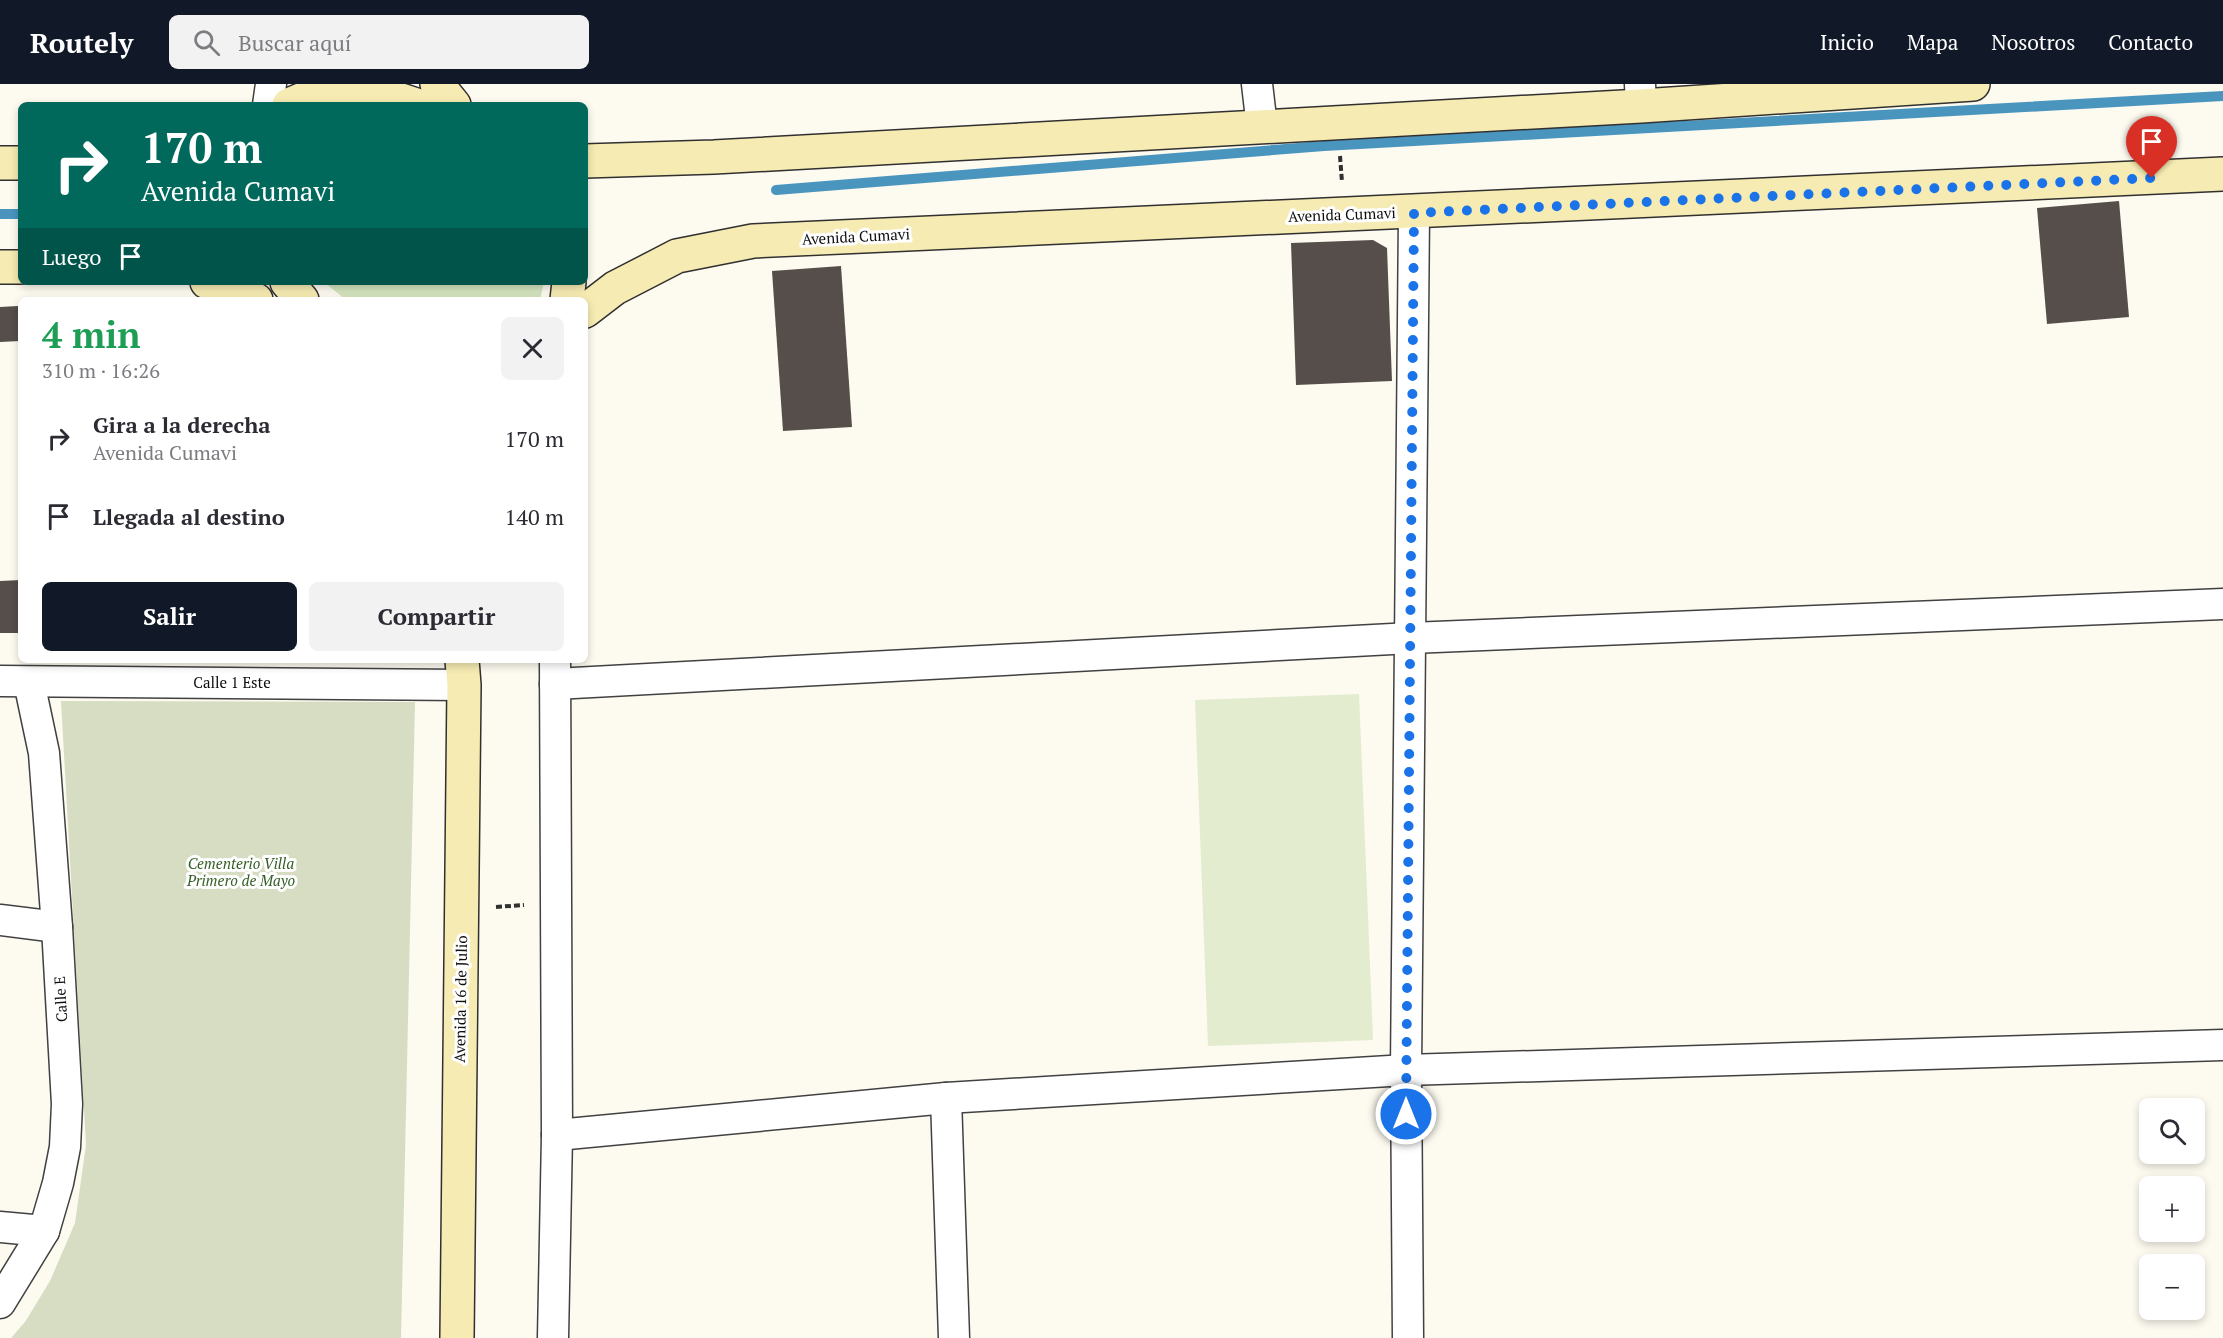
<!DOCTYPE html>
<html lang="es">
<meta charset="utf-8">
<style>
:root{--surface:#fff;--page:#f2f2f3;--text:#2b2b33;--muted:#7c7c81;--accent:#111827}
body{margin:0;font-family:"PT Serif",serif;background:var(--page);color:var(--text);height:100vh;display:flex;flex-direction:column;font-size:22px;white-space:nowrap}
*{box-sizing:border-box;margin:0}
p{font-size:20px;color:var(--muted)}
.icon{flex:none;width:33px;height:33px;fill:none;stroke:currentColor;stroke-width:2;stroke-linecap:round;stroke-linejoin:round}
.map{position:relative;flex:1;overflow:hidden}
.panel{position:absolute;left:18px;top:213px;width:570px;height:366px;display:flex;flex-direction:column;background:var(--surface);border-radius:9px;box-shadow:0 3px 9px #0003}
.panel>*{flex:none}
.guide{position:absolute;left:18px;top:18px;width:570px;height:183px;border-radius:9px;box-shadow:0 3px 9px #0003;background:#00695c;color:#fff;overflow:hidden}
.controls{position:absolute;left:2139px;top:1014px;display:grid;gap:12px}
.controls a{display:grid;place-items:center;width:66px;height:66px;border-radius:9px;background:var(--surface);box-shadow:0 3px 9px #0003;font-size:30px}
.pin{position:absolute;display:grid;place-items:center;width:51px;height:51px;color:#fff;margin:-62px -26px;border-radius:50% 50% 50% 0;rotate:-45deg;box-shadow:0 0 6px #0007}
.pin .icon{rotate:45deg}
.me{position:absolute;width:66px;margin:-33px;rotate:0deg;stroke-linejoin:round;filter:drop-shadow(0 0 4px #0008)}
.turn{display:flex;align-items:center;gap:21px;height:126px;padding:0 24px;font-size:27px}
.turn .icon{width:78px;height:78px;stroke-width:2.5}
.turn b{display:block;font-size:42px;line-height:51px}
.then{display:flex;align-items:center;height:57px;padding:0 24px;background:#0003;gap:12px;font-size:22px}
.round{display:grid;place-items:center;flex:none;width:63px;height:63px;border-radius:9px;background:var(--page)}
.summary{display:flex;align-items:center;justify-content:space-between;height:102px;padding:0 24px}
h1{font-size:36px;font-weight:600;line-height:45px;color:#1e9e55}
.action{display:flex;gap:12px;margin-top:auto;padding:12px 24px}
.action a{flex:1;height:69px;border-radius:9px;background:var(--accent);color:#fff;font-size:24px;font-weight:600;line-height:69px;text-align:center}
.action a+a{background:var(--page);color:var(--text)}
ul{padding:0;list-style:none}
li{display:flex;align-items:center;gap:18px;height:78px;padding:0 24px}
li div{flex:1}
li b{display:block;font-size:22px}
li em{font-style:normal}
header{display:flex;align-items:center;gap:36px;box-sizing:border-box;height:84px;padding:0 30px;background:var(--accent);color:#fff}
header strong{font-size:28px}
nav{display:flex;gap:33px;margin-inline-start:auto;font-size:21px}
.search{width:420px;height:54px;background:var(--page);display:flex;align-items:center;gap:15px;box-sizing:border-box;padding:0 21px;border-radius:9px;color:var(--muted);font-size:22px}
.map>svg:first-child{display:block}
.green{fill:#d3e4bd}
.cemetery{fill:#d6ddc3}
.pitch{fill:#e3ecce}
.lines{fill:none;stroke-linecap:round;stroke-linejoin:round}
.stream{stroke:#4995be;stroke-width:10}
.building{fill:#554e4b}
.street-casing{stroke:#414141;stroke-width:33}
.secondary-casing{stroke:#303030;stroke-width:36}
.path{stroke:#303030;stroke-width:4;stroke-dasharray:6 3;stroke-linecap:butt}
.street{stroke:#fff;stroke-width:30}
.secondary{stroke:#f6ebb2;stroke-width:33}
.route{stroke:#1a73e8;stroke-width:10;stroke-dasharray:0 18}
.labels{text-anchor:middle;stroke-width:6;stroke-linejoin:round;paint-order:stroke}
.street-label{font-size:15px;fill:#0e0e0e;stroke:#fff}
.park-label{font-size:15px;font-style:italic;fill:#345e25;stroke:#fff}
</style>
<header>
<strong>Routely</strong>
<div class="search"><svg class="icon" aria-label="search" viewBox="0 0 24 24"><circle cx="10" cy="10" r="6"/><path d="M15 15l6 6"/></svg>Buscar aquí</div>
<nav><a>Inicio</a><a>Mapa</a><a>Nosotros</a><a>Contacto</a></nav>
</header>
<div class="map">
<svg width="2223" height="1254" viewBox="0 0 2223 1254">
<rect width="100%" height="100%" fill="#fdfaf0"/>
<polygon class="green" points="324,198 544,198 540,216 346,216"/>
<polygon class="cemetery" points="61,617 415,618 401,1254 11,1254 25,1238 50,1197 75,1139 86,1061"/>
<polygon class="pitch" points="1359,610 1373,956 1208,962 1195,616"/>
<g class="lines">
<g class="stream">
<polyline points="776,106 1324,62 2223,12"/>
<polyline points="0,130 21,130"/>
</g>
</g>
<g class="building">
<polygon points="2119,117 2129,233 2047,240 2037,124"/>
<polygon points="1373,156 1387,164 1392,297 1296,301 1291,159"/>
<polygon points="841,182 852,343 783,347 772,187"/>
<polygon points="18,222 20,257 0,258 0,223"/>
<polygon points="21,496 21,549 0,549 0,497"/>
</g>
<g class="lines">
<g class="street-casing">
<g id="street">
<polyline points="1257,0 1262,43"/>
<polyline points="1640,0 1641,22"/>
<polyline points="268,21 271,0"/>
<polyline points="0,597 464,601"/>
<polyline points="555,600 1411,554 2223,520"/>
<polyline points="0,836 57,843"/>
<polyline points="946,1014 954,1254"/>
<polyline points="557,1051 946,1014 1406,986 2223,961"/>
<polyline points="0,1143 44,1147"/>
<polyline points="0,1219 44,1147 58,1099 65,1063 67,1020 57,843 44,669 29,598"/>
<polyline points="553,1254 557,1051 555,576"/>
<polyline points="1408,1254 1406,986 1414,129"/>
</g>
</g>
<g class="secondary-casing">
<g id="secondary">
<polyline points="437,0 454,21"/>
<polyline points="289,21 331,3 371,6 416,21"/>
<polyline points="585,77 714,73 1641,22 1973,0"/>
<polyline points="0,79 21,79"/>
<polyline points="0,183 21,183"/>
<polyline points="207,198 245,210 256,216"/>
<polyline points="287,198 302,216"/>
<polyline points="567,216 569,198"/>
<polyline points="585,227 615,204 677,172 753,157 2223,90"/>
<polyline points="457,1254 464,601 462,576"/>
</g>
</g>
<g class="path">
<polyline points="1340,72 1342,98"/>
<polyline points="496,823 524,821"/>
</g>
<use href="#street" class="street"/>
<use href="#secondary" class="secondary"/>
</g>
<g class="lines">
<polyline class="route" points="1406,1030 1414,129 2152,94"/>
</g>
<g class="labels">
<g class="street-label">
<text transform="translate(1342 131) rotate(-2)" y="5">Avenida Cumavi</text>
<text transform="translate(856 153) rotate(-3)" y="5">Avenida Cumavi</text>
<text x="232" y="604">Calle 1 Este</text>
<text transform="translate(61 915) rotate(-93)" y="5">Calle E</text>
<text transform="translate(461 915) rotate(-89)" y="5">Avenida 16 de Julio</text>
</g>
<g class="park-label">
<text x="241" y="785">Cementerio Villa<tspan x="241" dy="17">Primero de Mayo</tspan></text>
</g>
</g>
</svg>
<div class="controls">
<a><svg class="icon" aria-label="search" viewBox="0 0 24 24"><circle cx="10" cy="10" r="6"/><path d="M15 15l6 6"/></svg></a>
<a>+</a>
<a>−</a>
</div>
<div class="pin" style="left:2152px;top:94px;background:#d93025"><svg class="icon" aria-label="arrive" viewBox="0 0 24 24"><path d="M6 21V4h12l-3 4 3 4H6"/></svg></div>
<svg class="me" style="left:1406px;top:1030px" viewBox="-20 -20 40 40"><circle r="17" fill="#1a73e8" stroke="#fff" stroke-width="3"/><path d="M0-11L8 9 0 5-8 9z" fill="#fff"/></svg>
<div class="guide">
<div class="turn"><svg class="icon" aria-label="right" viewBox="0 0 24 24"><path d="M7 20v-9h11M14 6l5 5-5 5"/></svg><div><b>170 m</b>Avenida Cumavi</div></div>
<div class="then">Luego<svg class="icon" aria-label="arrive" viewBox="0 0 24 24"><path d="M6 21V4h12l-3 4 3 4H6"/></svg></div>
</div>
<section class="panel">
<div class="summary"><div><h1>4 min</h1><p>310 m · 16:26</p></div><a class="round"><svg class="icon" aria-label="close" viewBox="0 0 24 24"><path d="M6 6l12 12M18 6L6 18"/></svg></a></div>
<ul>
<li><svg class="icon" aria-label="right" viewBox="0 0 24 24"><path d="M7 20v-9h11M14 6l5 5-5 5"/></svg><div><b>Gira a la derecha</b><p>Avenida Cumavi</p></div><em>170 m</em></li>
<li><svg class="icon" aria-label="arrive" viewBox="0 0 24 24"><path d="M6 21V4h12l-3 4 3 4H6"/></svg><div><b>Llegada al destino</b></div><em>140 m</em></li>
</ul>
<div class="action"><a>Salir</a><a>Compartir</a></div>
</section>
</div>
